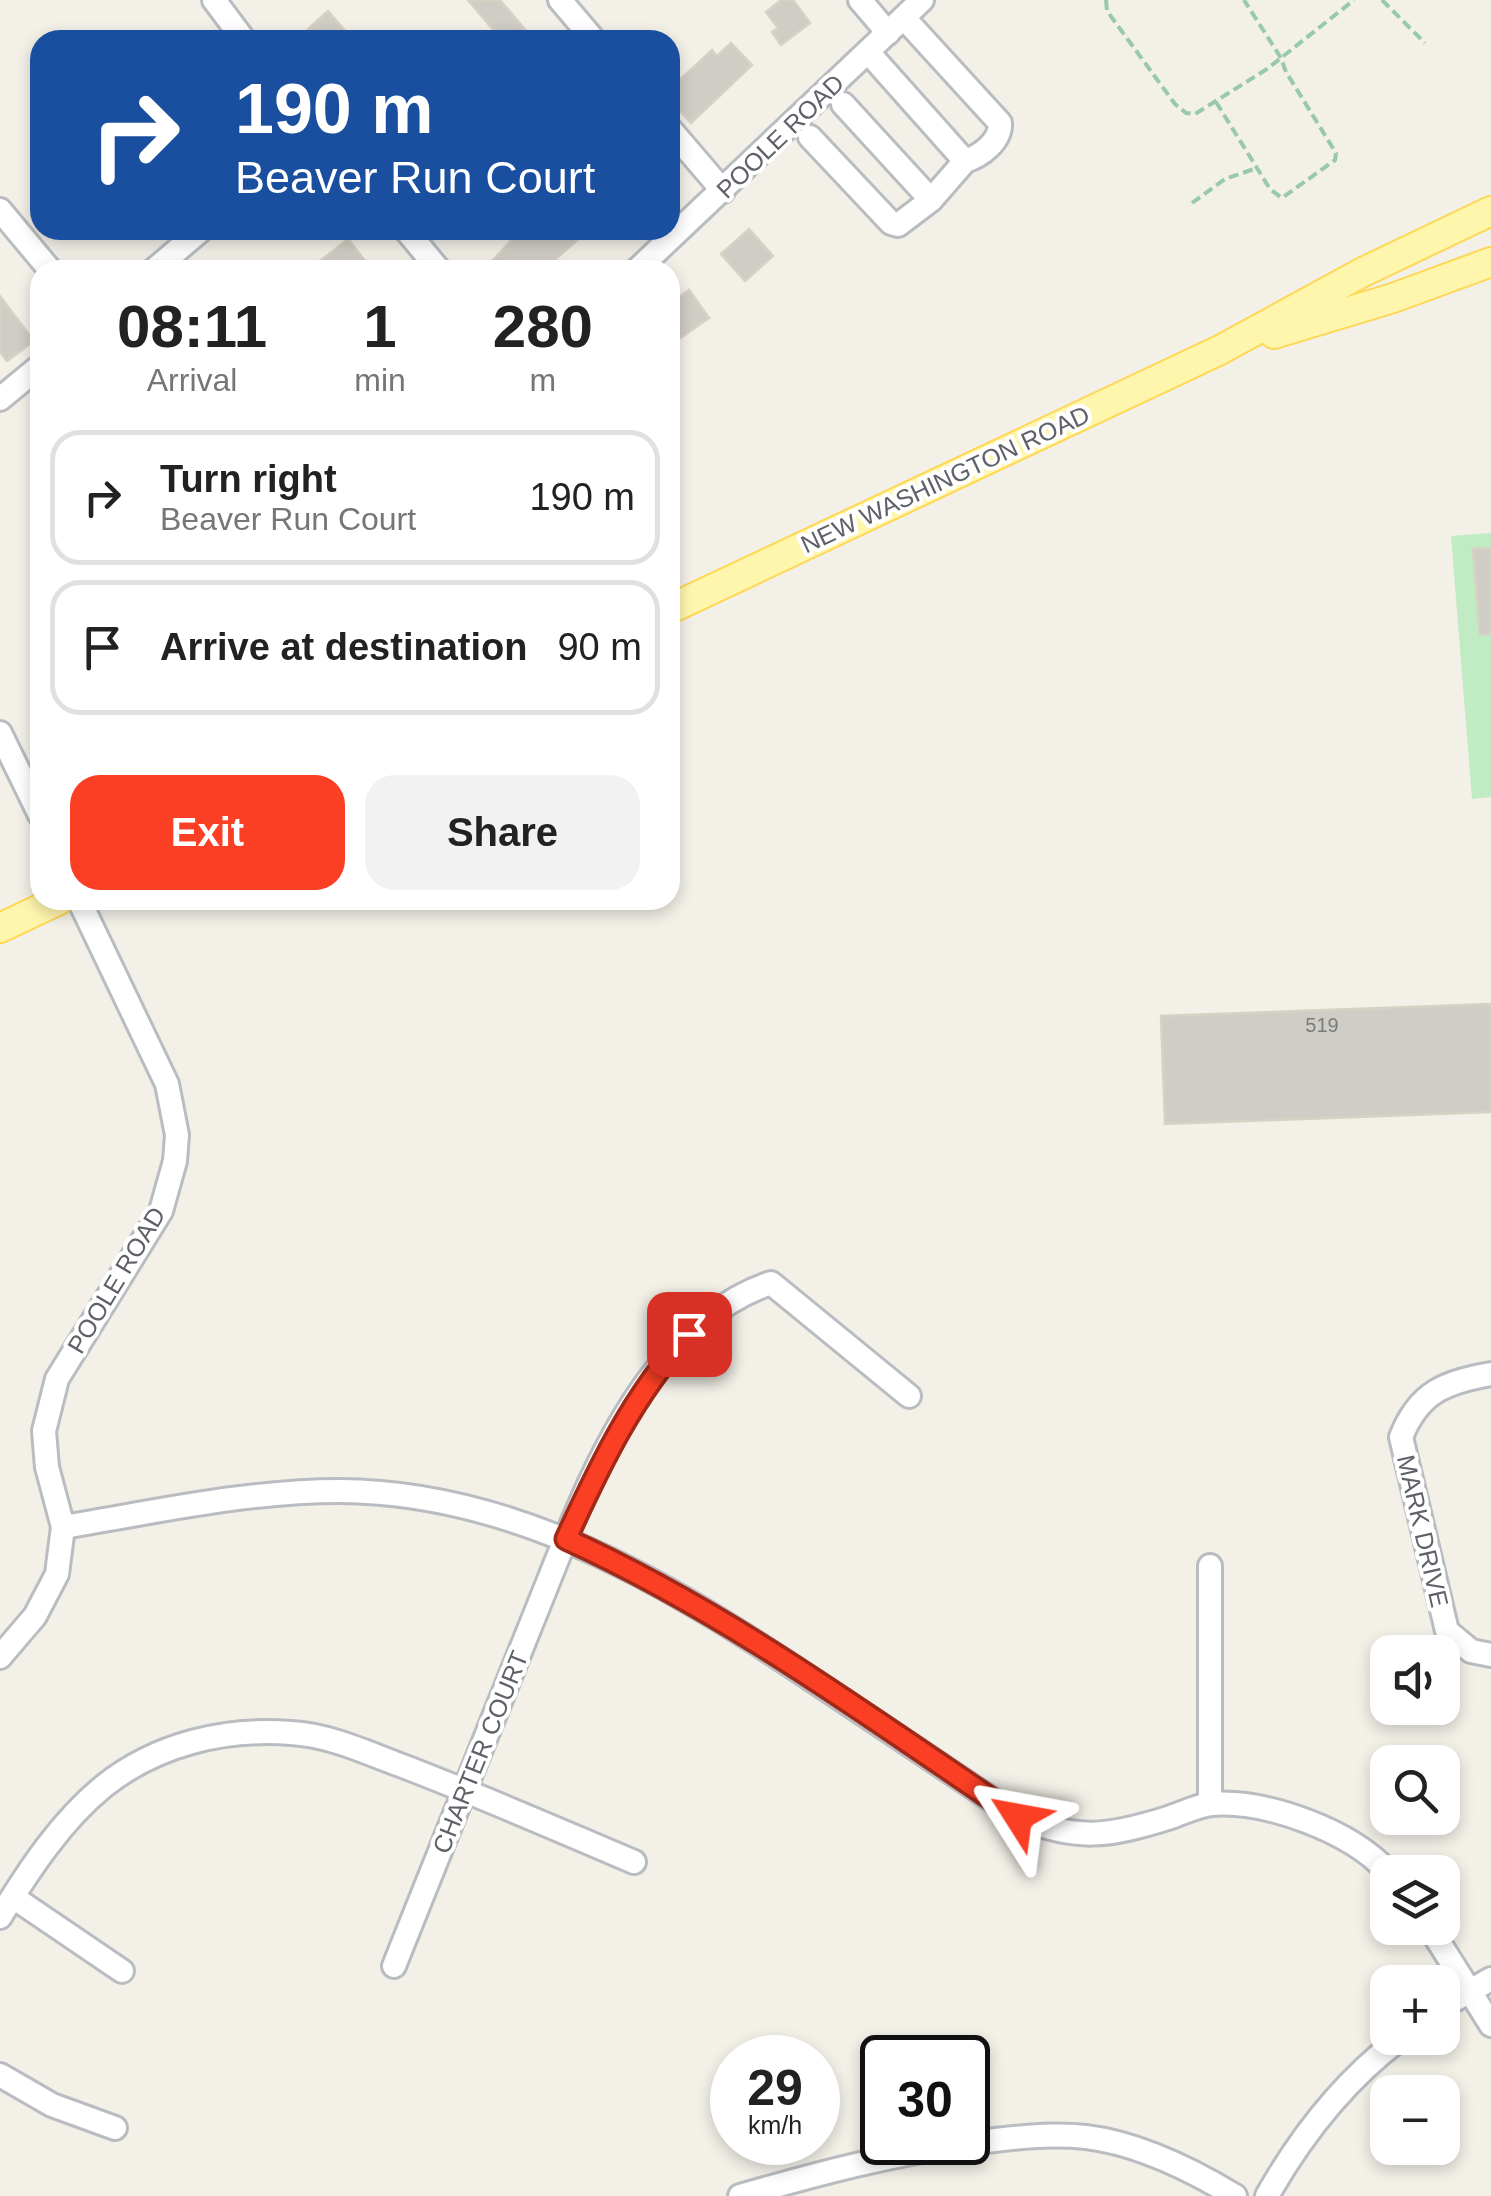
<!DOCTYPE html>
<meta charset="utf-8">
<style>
:root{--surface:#fff;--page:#f2f2f2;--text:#222;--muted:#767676;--line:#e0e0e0;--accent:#fb3f24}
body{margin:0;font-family:Arial,sans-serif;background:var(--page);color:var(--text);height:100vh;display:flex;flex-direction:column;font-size:38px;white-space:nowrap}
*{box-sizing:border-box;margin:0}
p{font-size:32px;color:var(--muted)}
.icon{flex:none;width:55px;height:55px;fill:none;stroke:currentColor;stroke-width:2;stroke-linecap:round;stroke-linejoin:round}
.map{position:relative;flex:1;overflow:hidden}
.side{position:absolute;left:30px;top:260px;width:650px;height:650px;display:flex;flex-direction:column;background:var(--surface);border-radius:30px;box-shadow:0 5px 15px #0003}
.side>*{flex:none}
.top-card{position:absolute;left:30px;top:30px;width:650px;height:210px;border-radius:30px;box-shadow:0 5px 15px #0003;background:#1a4fa0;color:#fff;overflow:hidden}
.buttons{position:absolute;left:1370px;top:1635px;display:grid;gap:20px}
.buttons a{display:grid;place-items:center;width:90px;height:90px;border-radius:20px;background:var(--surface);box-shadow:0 5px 15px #0003;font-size:50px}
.speed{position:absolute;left:710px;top:2035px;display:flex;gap:20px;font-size:50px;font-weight:700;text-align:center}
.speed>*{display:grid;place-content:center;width:130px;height:130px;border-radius:50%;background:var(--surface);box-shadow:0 5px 15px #0003;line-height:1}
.speed small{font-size:25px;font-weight:400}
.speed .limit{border:5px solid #111;border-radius:15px;background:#fff;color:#111}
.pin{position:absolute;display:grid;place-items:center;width:85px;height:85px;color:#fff;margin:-42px;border-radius:20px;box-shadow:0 5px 15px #0006}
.me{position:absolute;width:110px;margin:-55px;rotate:304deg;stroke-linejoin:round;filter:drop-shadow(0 0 8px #0008)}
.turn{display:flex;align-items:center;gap:35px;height:210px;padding:0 40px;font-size:45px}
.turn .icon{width:130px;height:130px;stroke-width:2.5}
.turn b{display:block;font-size:70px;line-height:85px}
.eta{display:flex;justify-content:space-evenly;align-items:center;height:170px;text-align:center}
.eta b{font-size:60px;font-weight:800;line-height:70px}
.button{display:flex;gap:20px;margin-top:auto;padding:20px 40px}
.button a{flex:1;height:115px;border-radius:30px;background:var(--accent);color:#fff;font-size:40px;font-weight:800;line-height:115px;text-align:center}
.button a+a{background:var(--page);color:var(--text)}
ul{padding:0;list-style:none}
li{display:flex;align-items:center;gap:30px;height:135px;margin:0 20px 15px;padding:0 20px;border:5px solid var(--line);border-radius:30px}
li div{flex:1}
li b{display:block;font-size:38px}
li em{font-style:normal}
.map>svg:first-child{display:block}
.green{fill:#c1ebc3}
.building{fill:#cfcdc5;stroke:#d7d2c4;stroke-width:2.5}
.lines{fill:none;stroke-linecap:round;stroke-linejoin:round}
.minor-casing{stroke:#b9bcc1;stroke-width:28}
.major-casing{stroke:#ffd752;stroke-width:32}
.path{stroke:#98caa9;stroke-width:4;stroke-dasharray:10 5;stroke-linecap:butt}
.minor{stroke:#fff;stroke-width:22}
.major{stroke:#fff6ae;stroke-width:28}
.route-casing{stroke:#a32917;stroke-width:25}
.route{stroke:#fb3f24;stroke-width:18}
.labels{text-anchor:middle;stroke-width:8;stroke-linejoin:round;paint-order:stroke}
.number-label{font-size:20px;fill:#7a7d7f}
.street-label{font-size:25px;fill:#5e6268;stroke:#fff}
</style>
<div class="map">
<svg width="1491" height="2196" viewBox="0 0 1491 2196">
<rect width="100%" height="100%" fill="#f2f0e7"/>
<polygon class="green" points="1491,533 1491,797 1472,799 1451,536"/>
<g class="building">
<polygon points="468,0 500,0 534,40 502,40"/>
<polygon points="781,0 793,0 810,23 781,45 772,32 778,28 766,12"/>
<polygon points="328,11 353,40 318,40 308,29"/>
<polygon points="731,43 752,65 691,123 670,100 678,92 673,86 712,50 717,56"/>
<polygon points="749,229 773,256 745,281 721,254"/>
<polygon points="528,230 589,230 543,270 484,270 515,236 517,239"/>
<polygon points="348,239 372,270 309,270"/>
<polygon points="689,290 709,318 670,345 670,304"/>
<polygon points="0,296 34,341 7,361 0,352"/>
<polygon points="1491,548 1491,634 1480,635 1473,549"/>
<polygon points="1491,1004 1491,1112 1165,1124 1161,1016"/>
</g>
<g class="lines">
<g class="minor-casing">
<g id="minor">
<polyline points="214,0 244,40"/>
<polyline points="560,0 594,40"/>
<polyline points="860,0 888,33"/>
<path d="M868,52L965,161C981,156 1001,141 1000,123L904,18"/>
<polyline points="843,104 931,200 965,161"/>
<polyline points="670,129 723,191"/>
<polyline points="810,137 891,223 898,225 931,200"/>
<polyline points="0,210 50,270"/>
<polyline points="406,230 439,270"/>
<polyline points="154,270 201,230"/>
<polyline points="637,270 922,0"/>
<polyline points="0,399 40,366"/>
<polyline points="0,733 40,815"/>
<path d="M1491,1374C1445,1382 1419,1392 1401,1437L1447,1631L1471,1651L1491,1655"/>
<path d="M63,1527C155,1512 247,1491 340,1491C523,1492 682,1592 829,1691C892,1733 955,1775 1018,1817C1076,1841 1108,1837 1168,1818C1181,1814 1198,1805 1212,1804C1267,1800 1351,1831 1388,1872"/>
<polyline points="0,1657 35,1616 57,1574 63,1527 47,1467 44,1431 57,1379 161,1211 175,1161 177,1135 167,1084 79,900"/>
<polyline points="1210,1804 1210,1566"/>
<polyline points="13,1897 122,1971"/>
<path d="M0,1917C29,1870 61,1821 104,1786C157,1744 224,1728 291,1733C329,1735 365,1752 400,1765C479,1795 556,1829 634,1862"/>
<polyline points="1430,1928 1491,2025"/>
<path d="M394,1966C439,1853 484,1740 530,1627C564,1544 595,1454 648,1381C680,1338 720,1300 771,1283L909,1396"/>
<polyline points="1442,2007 1491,1979"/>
<polyline points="0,2075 52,2105 115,2128"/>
<path d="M740,2196C816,2174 892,2154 971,2143C1009,2138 1048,2133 1086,2137C1136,2143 1192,2170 1235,2196"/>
<path d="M1267,2196C1301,2136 1346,2079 1401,2038"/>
</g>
</g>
<g class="major-casing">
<g id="major">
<polyline points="1274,334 1393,298 1491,262"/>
<polyline points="670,609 1220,350 1363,272 1491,211"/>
<polyline points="0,928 59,900"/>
</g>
</g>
<g class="path">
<polyline points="1106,0 1107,11 1175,104 1186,113 1195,114 1267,69 1354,0"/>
<polyline points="1382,0 1425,43"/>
<polyline points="1216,102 1270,189 1282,198 1335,160 1336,153 1286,72 1281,58 1244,0"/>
<polyline points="1192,203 1225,179 1257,168"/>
</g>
<use href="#minor" class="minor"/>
<use href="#major" class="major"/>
</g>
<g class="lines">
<g class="route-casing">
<path id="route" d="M689,1334C633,1395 600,1465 566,1539C727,1612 871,1718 1018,1817"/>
</g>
<use href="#route" class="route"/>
</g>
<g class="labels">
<g class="number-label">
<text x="1322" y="1032">519</text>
</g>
<g class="street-label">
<text transform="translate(780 136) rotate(-44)" y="9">POOLE ROAD</text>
<text transform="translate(945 479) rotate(-25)" y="9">NEW WASHINGTON ROAD</text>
<text transform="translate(116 1280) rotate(-59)" y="9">POOLE ROAD</text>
<text transform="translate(1423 1531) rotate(77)" y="9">MARK DRIVE</text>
<text transform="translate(480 1752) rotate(-68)" y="9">CHARTER COURT</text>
</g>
</g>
</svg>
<div class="buttons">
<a><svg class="icon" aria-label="sound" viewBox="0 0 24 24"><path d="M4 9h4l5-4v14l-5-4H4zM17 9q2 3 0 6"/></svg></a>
<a><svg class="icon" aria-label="search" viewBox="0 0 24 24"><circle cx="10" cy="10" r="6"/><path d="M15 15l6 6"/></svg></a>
<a><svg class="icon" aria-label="layers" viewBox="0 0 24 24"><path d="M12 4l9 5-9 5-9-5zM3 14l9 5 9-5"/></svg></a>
<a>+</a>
<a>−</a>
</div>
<div class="speed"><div>29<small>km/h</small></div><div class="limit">30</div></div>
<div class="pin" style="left:689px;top:1334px;background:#d93025"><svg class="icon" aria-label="arrive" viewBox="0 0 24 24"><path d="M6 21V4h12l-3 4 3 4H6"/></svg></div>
<svg class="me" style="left:1018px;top:1817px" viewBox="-20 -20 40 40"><path d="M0-17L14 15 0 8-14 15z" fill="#fb3f24" stroke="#fff" stroke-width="4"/></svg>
<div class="top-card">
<div class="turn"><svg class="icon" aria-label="right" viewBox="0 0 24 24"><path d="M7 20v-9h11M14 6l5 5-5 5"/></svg><div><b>190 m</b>Beaver Run Court</div></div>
</div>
<section class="side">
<div class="eta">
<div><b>08:11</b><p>Arrival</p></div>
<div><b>1</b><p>min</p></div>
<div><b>280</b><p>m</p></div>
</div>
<ul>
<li><svg class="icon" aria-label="right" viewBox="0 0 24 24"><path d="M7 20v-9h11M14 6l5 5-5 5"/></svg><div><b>Turn right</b><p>Beaver Run Court</p></div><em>190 m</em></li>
<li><svg class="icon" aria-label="arrive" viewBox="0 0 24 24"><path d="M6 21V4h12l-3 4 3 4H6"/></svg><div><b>Arrive at destination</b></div><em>90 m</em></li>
</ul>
<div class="button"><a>Exit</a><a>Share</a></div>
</section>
</div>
